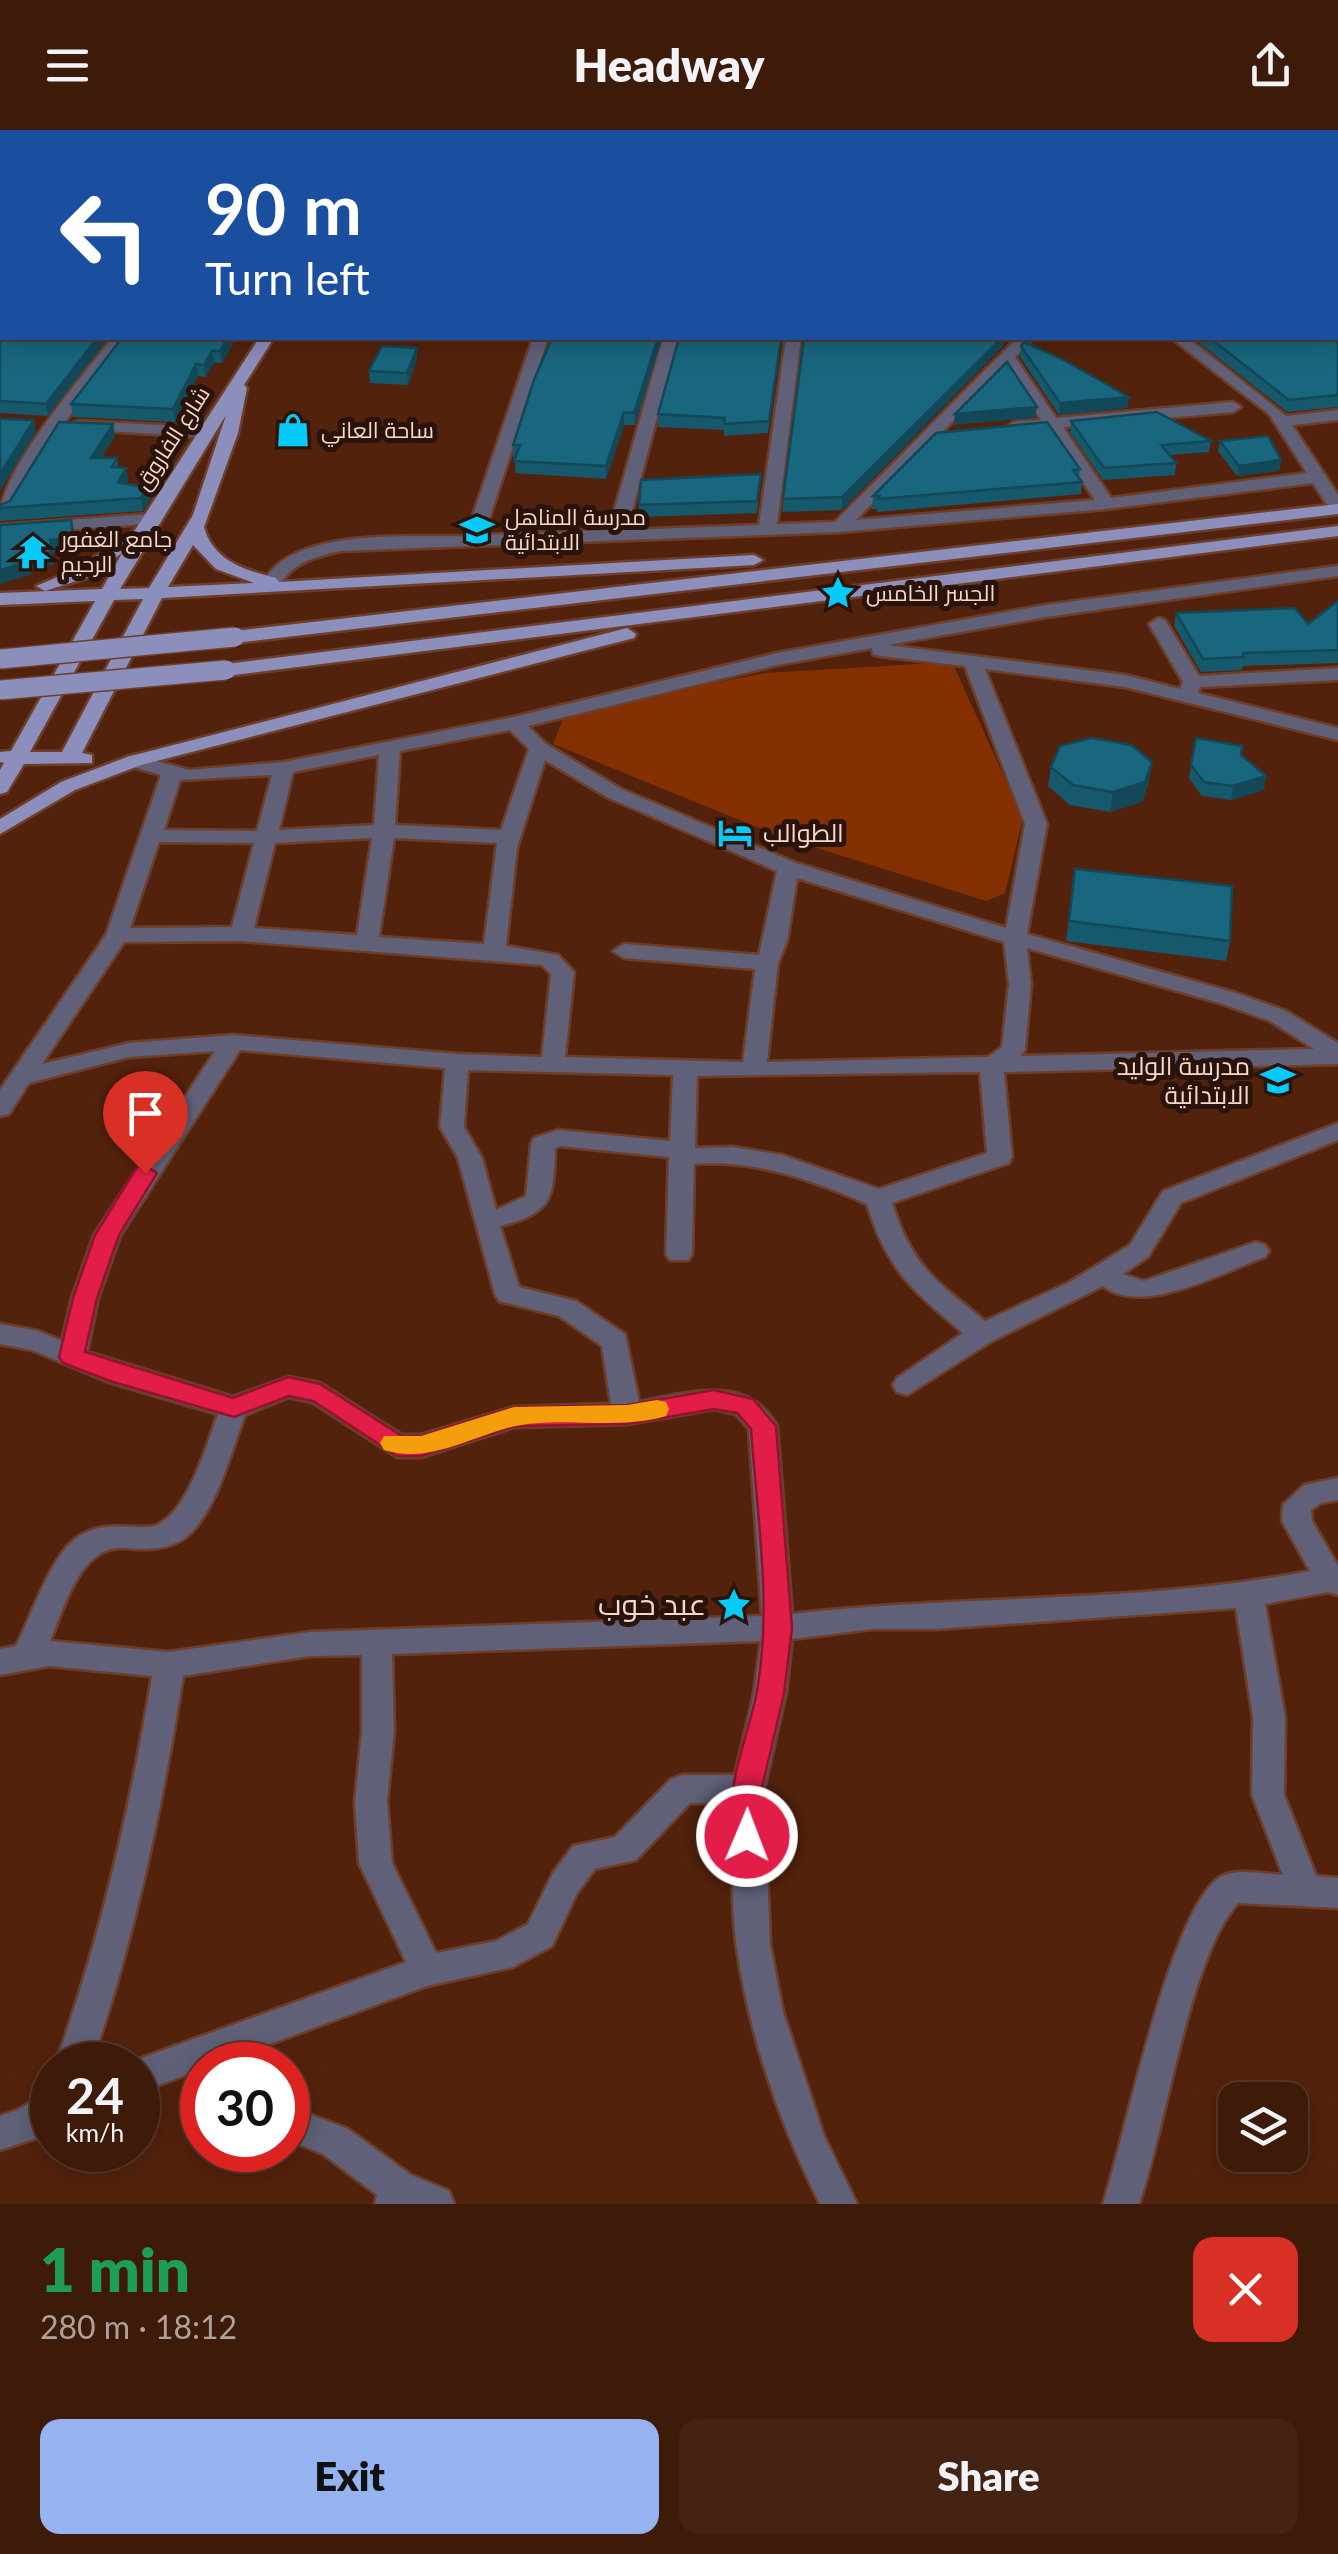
<!DOCTYPE html>
<meta charset="utf-8">
<style>
:root{--surface:#3e1a09;--page:#452312;--text:#f1f3f6;--muted:#ada19c;--line:#57382a;--accent:#95b2f1}
body{margin:0;font-family:Lato,Cairo,sans-serif;background:var(--page);color:var(--text);height:100vh;display:flex;flex-direction:column;font-size:38px;white-space:nowrap}
*{box-sizing:border-box;margin:0}
p{font-size:32px;color:var(--muted)}
.icon{flex:none;width:55px;height:55px;fill:none;stroke:currentColor;stroke-width:2;stroke-linecap:round;stroke-linejoin:round}
.map{position:relative;height:2074px;overflow:hidden}
.side{display:flex;flex-direction:column;background:var(--surface);flex:1}
.side>*{flex:none}
.top-card{position:absolute;left:0px;top:0px;width:1340px;height:210px;box-shadow:0 5px 25px #0003,0 0 0 2px var(--line);background:#1a4fa0;color:#fff;overflow:hidden}
.fabs{position:absolute;left:1218px;top:1952px;display:grid;gap:20px}
.fabs a{display:grid;place-items:center;width:90px;height:90px;border-radius:20px;background:var(--surface);box-shadow:0 5px 25px #0003,0 0 0 2px var(--line);font-size:50px}
.speed{position:absolute;left:30px;top:1912px;display:flex;gap:20px;font-size:50px;font-weight:700;text-align:center}
.speed>*{display:grid;place-content:center;width:130px;height:130px;border-radius:50%;background:var(--surface);box-shadow:0 5px 25px #0003,0 0 0 2px var(--line);line-height:1}
.speed small{font-size:25px;font-weight:400}
.speed .limit{border:15px solid #d22;background:#fff;color:#111}
.pin{position:absolute;display:grid;place-items:center;width:85px;height:85px;color:#fff;margin:-102px -42px;border-radius:50% 50% 50% 0;rotate:-45deg;box-shadow:0 0 10px #0007}
.pin .icon{rotate:45deg}
.me{position:absolute;width:110px;margin:-55px;rotate:1deg;stroke-linejoin:round;filter:drop-shadow(0 0 8px #0008)}
.turn{display:flex;align-items:center;gap:35px;height:210px;padding:0 40px;font-size:45px}
.turn .icon{width:130px;height:130px;stroke-width:2.5}
.turn b{display:block;font-size:70px;line-height:85px}
.round{display:grid;place-items:center;flex:none;width:105px;height:105px;border-radius:20px;background:var(--page)}
.head{display:flex;align-items:center;justify-content:space-between;height:170px;padding:0 40px}
h1{font-size:60px;font-weight:800;line-height:75px;color:#1e9e55}
.action{display:flex;gap:20px;margin-top:auto;padding:20px 40px}
.action a{flex:1;height:115px;border-radius:20px;background:var(--accent);color:#111;font-size:40px;font-weight:800;line-height:115px;text-align:center}
.action a+a{background:var(--page);color:var(--text)}
header{display:flex;justify-content:space-between;align-items:center;height:130px;padding:0 40px;background:var(--surface);font-size:45px;font-weight:800}
.map>svg:first-child{display:block}
.green{fill:#843003}
.lines{fill:none;stroke-linecap:round;stroke-linejoin:round}
.minor-casing{stroke:#6d3f2b;stroke-width:5}
.major-casing{stroke:#6d3f2b;stroke-width:5}
.minor{fill:#606178;fill-rule:evenodd}
.major{fill:#8c8ebc;fill-rule:evenodd}
.major-bridge-casing{stroke:#6d3f2b;stroke-width:22;stroke-linecap:butt}
.major-bridge{stroke:#8c8ebc;stroke-width:19}
.wall{fill:#16596c}
.shaded-wall{fill:#124858}
.building{fill:#19677e;stroke:#124858;stroke-width:2.5}
.route{fill:#e11d48;stroke:#92132f;stroke-width:2.5}
.slow{fill:#f59e0b}
.labels{text-anchor:middle;stroke-width:10;stroke-linejoin:round;paint-order:stroke}
.far-poi-label{font-size:22px;fill:#f8d8cb;stroke:#29130b;text-anchor:start}
.far-street-label{font-size:22px;fill:#f8d8cb;stroke:#29130b}
.poi-label{font-size:25px;fill:#f8d8cb;stroke:#29130b;text-anchor:start}
.near-poi-label{font-size:30px;fill:#f8d8cb;stroke:#29130b;text-anchor:end}
</style>
<header><svg class="icon" aria-label="menu" viewBox="0 0 24 24"><path d="M4 6h16M4 12h16M4 18h16"/></svg>Headway<svg class="icon" aria-label="share" viewBox="0 0 24 24"><path d="M12 15V3M7 8l5-5 5 5M5 13v7h14v-7"/></svg></header>
<div class="map">
<svg width="1338" height="2074" viewBox="0 0 1338 2074">
<rect width="100%" height="100%" fill="#53220c"/>
<polygon class="green" points="952,532 1023,688 1005,763 986,771 779,706 553,614 563,589 629,569 765,543"/>
<g class="lines">
<g class="minor-casing">
<g id="minor">
<polygon points="871,0 887,0 889,2 873,2"/>
<path d="M112,208H128L61,297L6,386L0,387C0,341 82,247 112,208Z"/>
<path d="M533,208H548L484,405L609,400L663,208H678L627,400L759,395L786,208H801L777,394L835,392L1017,208H1033L1015,227L1056,288L1233,272L1241,277L1233,282L1063,297L1111,368L1307,343L1269,284L1171,208H1188L1286,286L1338,280V290L1292,295L1338,365V383L1332,382L1313,353L1106,379L840,402L340,421C314,427 292,433 278,457H266L263,453C291,396 411,408 466,406ZM1006,237L1041,290L1014,292L1006,297L1014,302L1047,299L1095,370L856,390Z"/>
<polygon points="79,291 204,297 212,302 204,307 73,299 73,293"/>
<polygon points="150,384 159,389 156,393 0,405 0,395"/>
<path d="M1338,436V446L1046,487L887,515L1125,545L1180,559L1183,552L1149,494L1158,488L1165,490L1199,546L1338,538V550L1200,557L1198,563L1338,598V610L1125,557L985,539L1047,694L1027,804L1236,863L1286,881L1338,913V934L1004,942L1012,1027L1009,1033L892,1073C913,1138 935,1150 985,1191L1068,1153L1130,1115L1163,1061L1338,993V1010L1181,1073L1148,1127L1123,1144L1144,1151L1256,1112L1265,1115L1269,1121L1265,1127C1223,1142 1142,1187 1103,1156L992,1211L907,1265L897,1262L893,1255L897,1248L963,1203C912,1160 887,1140 867,1074C812,1050 755,1029 694,1034L692,1124L688,1130H670L666,1124L669,1027L560,1016L555,1018C554,1069 552,1083 500,1096L519,1157L576,1171L625,1204L639,1272C687,1263 748,1243 777,1296L792,1484C964,1464 1140,1474 1310,1441L1282,1391L1283,1375L1304,1355L1338,1348V1370L1321,1373L1311,1380L1312,1391L1338,1436V1465L1328,1462L1265,1474L1285,1587L1284,1665L1316,1746L1338,1748V1778L1238,1773C1189,1827 1166,1998 1139,2074H1103C1124,2012 1171,1773 1222,1746C1238,1738 1265,1744 1283,1745L1252,1665L1253,1587L1236,1478L936,1499H872L792,1509L786,1563L764,1659L770,1815L783,1882L824,2006L857,2074H820C780,1994 750,1907 737,1819C730,1772 734,1721 732,1673H690L636,1730L595,1739L577,1763L552,1816L513,1837L427,1856L213,1935H202V1939L138,1963V1935L125,1934L406,1832L359,1733L355,1672L362,1601V1525L310,1526L183,1546C162,1678 135,1808 91,1935H55C101,1808 130,1679 152,1546L49,1536L0,1545V1519L16,1516C31,1487 50,1428 75,1409C99,1391 121,1398 148,1397C185,1395 207,1313 218,1284L109,1252L32,1220L0,1214V1194L38,1201L62,1211L72,1168L94,1105L215,921L129,927L29,953L9,984L0,986V960L106,805L161,645L127,635V627L134,625L189,640L284,632L514,587L777,523L1046,475ZM872,518L873,524L880,526L965,536L1025,694L1006,798L796,733L621,659L546,614L528,596L777,535ZM510,600L529,619L501,700L395,695L400,621ZM379,625L374,695L279,700L293,642ZM545,630L607,667L777,741L759,825L624,814L613,821L624,828L755,839L743,932L565,927L574,842L558,825L506,816L517,718ZM272,645L257,701L164,700L180,650ZM372,708L357,805L254,798L275,713ZM394,708L497,713L484,814L379,807ZM159,712L254,713L232,797L130,798ZM797,748L1004,812L1009,854L1002,917L988,927L767,932L778,833L787,811ZM241,811L542,835L551,844L542,927L457,924L233,905L129,913L42,934L124,812ZM1027,818L1220,873L1270,891L1314,919L1020,926L1025,920L1031,854ZM240,920L445,938L440,997L458,1028L495,1164L499,1171L559,1186L602,1216L611,1274L514,1277L421,1305H402L320,1253L288,1247L233,1267L87,1222L98,1168L120,1106ZM468,940L673,945L670,1011L558,1000L534,1008L531,1014L526,1066L496,1080L482,1028L464,997ZM980,942L987,1023L879,1059L782,1025L732,1017L695,1018L697,946ZM289,1267L312,1272L397,1327H421L514,1297L627,1294L714,1279L736,1284L749,1299L762,1486L310,1502L169,1522L50,1511C65,1477 80,1414 126,1418C147,1420 167,1420 185,1408C215,1386 232,1319 245,1285ZM761,1511L754,1563L735,1645H682L671,1649L615,1707L573,1716L553,1743L528,1794L496,1811L436,1823L392,1733L387,1672L394,1601L392,1524Z"/>
<polygon points="52,1960 52,1998 40,2007 0,2020 0,1986 17,1980"/>
<polygon points="288,1976 348,1999 411,2045 449,2061 454,2074 375,2074 377,2065 323,2024 288,2010"/>
</g>
</g>
<g class="major-casing">
<g id="major">
<polygon points="156,0 170,0 172,2 158,2"/>
<path d="M259,208H274L244,255L247,258L238,303L204,397C213,431 245,440 276,448L279,452L754,425L763,430L754,435L162,468L82,623L92,625V633L24,634L7,662L0,664V640L4,633L0,632V622L11,621L95,471L0,475V463L102,459L122,423L89,447L45,461L36,456L77,439L135,400ZM226,285L193,385L149,458L120,459ZM193,415L216,439L254,453L168,457ZM143,469L62,622H30L114,470Z"/>
<polygon points="1338,374 1338,384 235,513 226,507 235,501"/>
<polygon points="1338,396 1338,406 226,546 216,540 226,534"/>
<polygon points="627,498 636,504 634,508 141,635 75,660 0,704 0,689 61,652 127,627"/>
</g>
</g>
<use href="#minor" class="minor"/>
<use href="#major" class="major"/>
<g class="major-bridge-casing">
<g id="major-bridge">
<polyline points="0,529 235,507"/>
<polyline points="0,560 226,540"/>
</g>
</g>
<use href="#major-bridge" class="major-bridge"/>
</g>
<g class="wall">
<polygon points="0,140 108,208 48,286 0,283 0,190 1,191 1,184 0,185"/>
<polygon points="1338,169 1338,277 1287,282 1193,208 1338,208"/>
<polygon points="122,208 236,208 222,233 214,233 205,247 198,246 175,292 73,287 71,274"/>
<polygon points="662,208 635,295 624,295 606,349 515,343 516,327 513,327 513,315"/>
<polygon points="679,208 782,208 768,303 724,306 724,300 658,297 658,284"/>
<polygon points="804,208 1005,208 1004,215 842,380 782,382"/>
<polygon points="1021,216 1129,267 1127,278 1059,285 1020,227"/>
<polygon points="417,218 417,229 408,255 370,253 369,241"/>
<polygon points="1071,291 1211,311 1209,322 1170,325 1176,333 1175,345 1103,350 1070,302"/>
<polygon points="113,294 115,306 101,328 117,328 118,337 126,338 128,350 126,353 148,358 150,370 143,381 0,391 0,375 10,371"/>
<polygon points="1220,311 1281,330 1279,341 1237,346 1218,321"/>
<polygon points="1080,339 1079,347 1082,352 1081,364 877,382 877,379 872,379 873,366"/>
<polygon points="761,344 757,383 639,387 639,375"/>
<polygon points="1338,471 1338,533 1243,536 1242,540 1201,542 1174,496 1176,483 1308,494"/>
<polygon points="1196,608 1241,625 1264,660 1231,670 1202,666 1189,648"/>
<polygon points="1051,637 1149,651 1142,672 1110,682 1070,675 1048,656"/>
<polygon points="1075,739 1230,811 1226,831 1066,811"/>
</g>
<g class="shaded-wall">
<polygon points="820,0 834,0 834,2 811,2"/>
<polygon points="97,208 108,208 48,286 46,274"/>
<polygon points="228,208 236,208 222,233 220,221"/>
<polygon points="658,208 662,208 635,295 634,283"/>
<polygon points="781,208 782,208 768,303 769,291"/>
<polygon points="1002,208 1005,208 1004,215 842,380 842,367"/>
<polygon points="417,218 417,229 408,255 407,243"/>
<polygon points="212,221 214,233 205,247 204,235"/>
<polygon points="196,234 198,246 175,292 173,279"/>
<polygon points="1129,267 1127,278 1059,285 1060,273"/>
<polygon points="1037,277 1035,288 954,295 955,284"/>
<polygon points="624,282 624,295 606,349 606,336"/>
<polygon points="34,290 36,302 0,361 0,344"/>
<polygon points="113,294 115,306 93,340 91,328"/>
<polygon points="1281,330 1279,341 1237,346 1239,336"/>
<polygon points="126,338 128,350 120,364 118,352"/>
<polygon points="148,358 150,370 143,381 141,368"/>
<polygon points="74,408 76,420 53,423 54,435 30,439 28,426 50,410"/>
<polygon points="29,431 32,444 0,454 0,440"/>
<polygon points="1152,632 1149,651 1142,672 1110,682 1113,662"/>
<polygon points="1266,646 1264,660 1231,670 1233,656"/>
</g>
<g class="building">
<polygon points="0,0 122,0 126,2 2,2 2,127 0,127"/>
<polygon points="310,0 510,0 509,2 298,2"/>
<polygon points="543,0 820,0 811,2 532,2"/>
<polygon points="995,0 1035,0 1038,2 998,2"/>
<polygon points="0,140 2,140 2,208 97,208 46,274 0,271 0,190 1,191"/>
<polygon points="1338,169 1338,265 1289,270 1210,208 1338,208"/>
<polygon points="122,208 228,208 220,221 212,221 204,235 196,234 173,279 71,274"/>
<polygon points="552,208 658,208 634,283 624,282 606,336 514,331 520,315 513,315 534,250"/>
<polygon points="679,208 781,208 769,291 724,294 725,288 658,284"/>
<polygon points="804,208 1002,208 842,367 783,369"/>
<polygon points="1024,212 1062,229 1129,267 1060,273 1021,216"/>
<polygon points="382,216 417,218 407,243 369,241"/>
<polygon points="1007,232 1037,277 955,284"/>
<polygon points="1157,282 1211,311 1161,315 1176,333 1104,338 1071,291"/>
<polygon points="0,289 34,290 0,344"/>
<polygon points="59,292 113,294 91,328 117,328 112,337 126,338 118,352 148,358 141,368 0,378 0,375 10,371"/>
<polygon points="1047,292 1080,339 1073,340 1082,352 878,369 880,366 873,366 936,303"/>
<polygon points="1268,306 1281,330 1239,336 1220,311"/>
<polygon points="761,344 757,371 639,375 641,350"/>
<polygon points="71,390 74,408 50,410 52,422 28,426 29,431 0,440 0,395"/>
<polygon points="1338,471 1338,520 1243,523 1244,527 1203,529 1176,483 1295,478 1308,494"/>
<polygon points="1092,608 1131,615 1152,632 1145,652 1113,662 1073,655 1051,637 1060,616"/>
<polygon points="1196,608 1242,616 1241,625 1266,646 1233,656 1204,652 1191,635"/>
<polygon points="1075,739 1232,756 1230,811 1069,791"/>
</g>
<path class="route" d="M145,1035L157,1043L119,1105L97,1168L85,1222L233,1268L288,1247L320,1254L402,1306H421L514,1277L627,1275L714,1260L753,1269L776,1296L792,1498L784,1564L762,1658V1706L758,1715L747,1719L737,1715C718,1676 748,1606 756,1566C773,1479 757,1386 751,1299L737,1283L714,1279L627,1294L515,1296L421,1326H397L313,1271L289,1266L234,1287L110,1251L63,1233L59,1227L73,1168L95,1105L137,1037Z"/>
<path class="slow" d="M657,1270L666,1272L669,1279L666,1286C615,1301 561,1285 511,1297C468,1308 428,1334 384,1320L380,1313L384,1306H421L514,1277L627,1275Z"/>
<defs>
<g id="shop-bare" transform="scale(2.7)"><path d="M-5-2.5h2.3a2.7 3.5 0 0 1 5.4 0H5L5.5 6h-11ZM-1.5-2.5h3a1.5 2.3 0 0 0-3 0Z" fill="#06cbf9" stroke="#29130b" stroke-width="2.5" paint-order="stroke"/></g>
<g id="school-bare" transform="scale(2.7)"><path d="M0-5L7-2L0 1L-7-2ZM-4 1L0 2.5L4 1V4Q0 6-4 4Z" fill="#06cbf9" stroke="#29130b" stroke-width="2.5" paint-order="stroke"/></g>
<g id="temple-bare" transform="scale(2.7)"><path d="M0-6L5-2H3V0L6.5 2.5H4V6H1.5V3h-3V6H-4V2.5H-6.5L-3 0V-2H-5Z" fill="#06cbf9" stroke="#29130b" stroke-width="2.5" paint-order="stroke"/></g>
<g id="sight-bare" transform="scale(2.7)"><path d="M0-6L1.8-2.2L6-1.7L2.9 1.2L3.7 5.4L0 3.3L-3.7 5.4L-2.9 1.2L-6-1.7L-1.8-2.2Z" fill="#06cbf9" stroke="#29130b" stroke-width="2.5" paint-order="stroke"/></g>
<g id="hotel-bare" transform="scale(2.7)"><path d="M-6-4.5h1.5V1H6V5H4.5V3h-9V5H-6ZM-4 0a1.8 1.8 0 1 1 3.6 0ZM.5 0V-2.5h3Q6-2.5 6 0Z" fill="#06cbf9" stroke="#29130b" stroke-width="2.5" paint-order="stroke"/></g>
</defs>
<g fill-rule="evenodd">
<use href="#shop-bare" x="293" y="300"/>
<use href="#school-bare" x="477" y="400"/>
<use href="#temple-bare" x="33" y="422"/>
<use href="#sight-bare" x="838" y="463"/>
<use href="#hotel-bare" x="735" y="703"/>
<use href="#school-bare" x="1278" y="950"/>
<use href="#sight-bare" x="734" y="1475"/>
</g>
<g class="labels">
<g class="far-poi-label">
<text x="321" y="308">ساحة العاني</text>
<text x="505" y="395">مدرسة المناهل<tspan x="505" dy="25">الابتدائية</tspan></text>
<text x="61" y="417">جامع الغفور<tspan x="61" dy="25">الرحيم</tspan></text>
<text x="866" y="471">الجسر الخامس</text>
</g>
<g class="far-street-label">
<text transform="translate(172 308) rotate(-57)" y="8">شارع الفاروق</text>
</g>
<g class="poi-label">
<text x="763" y="712">الطوالب</text>
<text x="1250" y="945" text-anchor="end">مدرسة الوليد<tspan x="1250" dy="29">الابتدائية</tspan></text>
</g>
<g class="near-poi-label">
<text x="706" y="1485">عبد خوب</text>
</g>
</g>
</svg>
<div class="fabs">
<a><svg class="icon" aria-label="layers" viewBox="0 0 24 24"><path d="M12 4l9 5-9 5-9-5zM3 14l9 5 9-5"/></svg></a>
</div>
<div class="speed"><div>24<small>km/h</small></div><div class="limit">30</div></div>
<div class="pin" style="left:145px;top:1043px;background:#d93025"><svg class="icon" aria-label="arrive" viewBox="0 0 24 24"><path d="M6 21V4h12l-3 4 3 4H6"/></svg></div>
<svg class="me" style="left:747px;top:1706px" viewBox="-20 -20 40 40"><circle r="17" fill="#e11d48" stroke="#fff" stroke-width="3"/><path d="M0-11L8 9 0 5-8 9z" fill="#fff"/></svg>
<div class="top-card">
<div class="turn"><svg class="icon" aria-label="left" viewBox="0 0 24 24"><path d="M17 20v-9H6M10 6l-5 5 5 5"/></svg><div><b>90 m</b>Turn left</div></div>
</div>
</div>
<section class="side">
<div class="head"><div><h1>1 min</h1><p>280 m · 18:12</p></div><a class="round" style="background:#d93025;color:#fff"><svg class="icon" aria-label="close" viewBox="0 0 24 24"><path d="M6 6l12 12M18 6L6 18"/></svg></a></div>
<div class="action"><a>Exit</a><a>Share</a></div>
</section>
